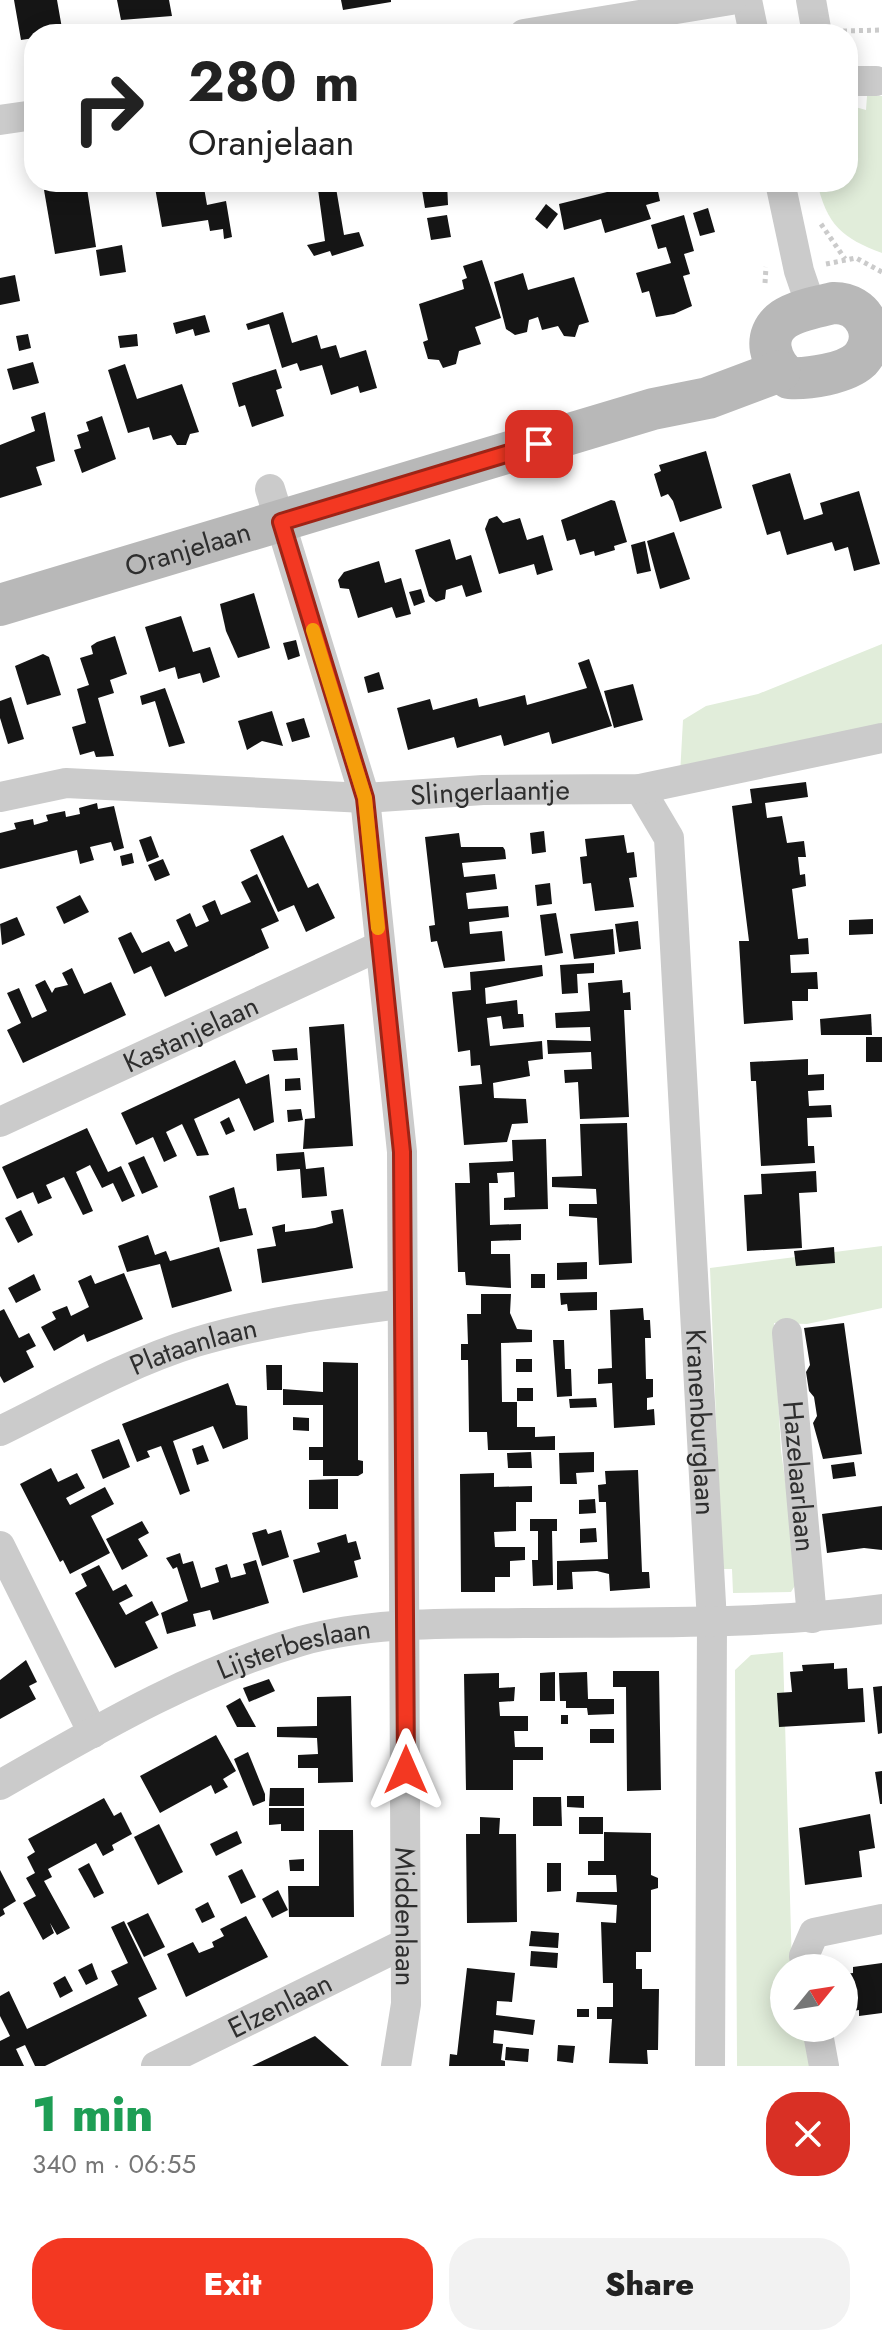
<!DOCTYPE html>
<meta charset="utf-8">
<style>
:root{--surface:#fff;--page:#f2f2f2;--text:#222;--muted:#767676;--accent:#f33822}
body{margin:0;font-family:Jost,sans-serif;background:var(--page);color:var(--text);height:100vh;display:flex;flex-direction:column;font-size:30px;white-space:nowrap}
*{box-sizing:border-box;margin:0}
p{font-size:26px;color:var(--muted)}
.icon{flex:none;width:44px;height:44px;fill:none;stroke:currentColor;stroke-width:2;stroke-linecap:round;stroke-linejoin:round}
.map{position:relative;height:2066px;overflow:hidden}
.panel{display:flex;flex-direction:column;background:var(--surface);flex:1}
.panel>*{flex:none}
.hud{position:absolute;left:24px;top:24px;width:834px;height:168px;border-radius:32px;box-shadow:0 4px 20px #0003;background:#fff;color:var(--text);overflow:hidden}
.needle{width:52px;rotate:60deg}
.fabs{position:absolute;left:770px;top:1954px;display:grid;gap:16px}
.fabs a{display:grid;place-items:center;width:88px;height:88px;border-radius:50%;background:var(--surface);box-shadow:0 4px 20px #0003;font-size:40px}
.pin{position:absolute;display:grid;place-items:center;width:68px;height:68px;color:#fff;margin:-34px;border-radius:16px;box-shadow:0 4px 12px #0006}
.me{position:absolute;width:88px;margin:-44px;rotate:0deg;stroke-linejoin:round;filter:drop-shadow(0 0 6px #0008)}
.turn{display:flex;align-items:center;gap:28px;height:168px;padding:0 32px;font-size:36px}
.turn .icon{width:104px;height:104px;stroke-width:2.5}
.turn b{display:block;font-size:56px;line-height:68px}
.round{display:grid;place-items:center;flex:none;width:84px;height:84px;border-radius:32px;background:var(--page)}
.overview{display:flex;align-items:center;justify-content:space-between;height:136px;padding:0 32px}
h1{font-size:48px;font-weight:800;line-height:60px;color:#1e9e55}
.button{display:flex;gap:16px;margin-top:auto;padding:16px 32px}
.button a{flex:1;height:92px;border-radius:32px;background:var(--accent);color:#fff;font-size:32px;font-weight:800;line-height:92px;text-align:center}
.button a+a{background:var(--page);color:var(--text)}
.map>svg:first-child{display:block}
.green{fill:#e1edda}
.building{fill:#151515}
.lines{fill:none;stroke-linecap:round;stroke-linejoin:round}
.path{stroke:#cbcbcb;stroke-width:5;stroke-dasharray:4 4;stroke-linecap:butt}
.minor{stroke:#cbcbcb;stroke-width:30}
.secondary{stroke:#b8b8b8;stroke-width:42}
.route-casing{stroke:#9e2416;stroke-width:20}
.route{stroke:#f33822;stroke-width:14}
.slow{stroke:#f59e0b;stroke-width:14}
.labels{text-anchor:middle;stroke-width:8;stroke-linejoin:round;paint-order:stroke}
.street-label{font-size:28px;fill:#2e2e2e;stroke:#fff}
</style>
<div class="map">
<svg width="882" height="2066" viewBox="0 0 882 2066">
<rect width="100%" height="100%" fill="#fff"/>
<g class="green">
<path d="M867,96H882V253C842,238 827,225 817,182H848V105L866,110Z"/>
<polygon points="882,644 882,734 680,775 683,720 706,706 758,694"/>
<polygon points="882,1246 882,1308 807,1324 774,1323 781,1451 799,1579 791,1592 733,1593 732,1569 722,1569 710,1268"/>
<polygon points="783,1652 792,1968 784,1968 784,2028 804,2028 811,2066 737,2066 735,1670 751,1655"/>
</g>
<g class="building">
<polygon points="14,0 57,0 63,34 34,34 34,38 21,40"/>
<polygon points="117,0 169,0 172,16 121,20"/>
<polygon points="341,0 391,0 391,2 343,10"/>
<polygon points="86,182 96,247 55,254 44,190"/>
<polygon points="154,182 203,182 207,205 226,201 232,237 224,239 223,229 210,231 208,220 162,227"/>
<polygon points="271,182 301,182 301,184 272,189"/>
<polygon points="317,182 335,182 344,235 359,232 364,246 332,256 330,251 314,256 307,245 325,241"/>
<polygon points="399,182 447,182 448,205 425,208 421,184 400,188"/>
<polygon points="627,182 656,182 660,201 646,205 651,219 605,233 601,219 564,230 559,204 611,191 610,185"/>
<polygon points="546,204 558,214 547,229 535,219"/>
<polygon points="708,208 715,232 700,236 693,213"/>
<polygon points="447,215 451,237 431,240 427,218"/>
<polygon points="684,215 694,251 684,254 690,274 683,276 692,306 674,314 656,317 649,291 642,293 636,273 671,263 666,247 658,249 651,225"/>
<polygon points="122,245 126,272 100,276 96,250"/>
<polygon points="482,260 501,318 475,327 481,344 459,351 456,364 443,368 439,360 428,359 423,342 428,340 419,304 464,289 462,280 467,278 463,266"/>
<polygon points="523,273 528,290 574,277 589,322 579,325 575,337 564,336 558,326 542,330 538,317 529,320 527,332 515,335 506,329 494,282"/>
<polygon points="15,275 20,301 0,305 0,278"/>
<polygon points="283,312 292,343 317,335 321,349 336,345 340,358 366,350 377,388 360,393 358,386 331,395 322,365 300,371 297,363 282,368 269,324 248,330 246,324"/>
<polygon points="205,315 210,332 195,336 193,329 176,334 173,323"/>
<polygon points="28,334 31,348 19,351 16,336"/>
<polygon points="137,334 138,346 120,348 118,336"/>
<polygon points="33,362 39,383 13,390 7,369"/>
<polygon points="125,364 137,399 182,384 199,432 190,434 186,445 177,445 171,435 153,440 149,427 128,433 108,370"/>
<polygon points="276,369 282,388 276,390 284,416 252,427 245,405 239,407 232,383"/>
<polygon points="45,412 55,461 36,467 42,485 0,498 0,445 35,431 31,417"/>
<polygon points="102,416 116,459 82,473 74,450 81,448 77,435 89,431 86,422"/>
<polygon points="706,451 722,508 680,522 673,501 668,494 661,497 654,474 661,471 659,465"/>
<polygon points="790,473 804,520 823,514 820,503 859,491 880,564 854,571 848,547 835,551 832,542 787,555 780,531 767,535 752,485"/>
<polygon points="611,500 615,501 627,542 614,546 615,550 595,556 594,551 580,555 575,539 567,541 561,520"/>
<polygon points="497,516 503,523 520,518 527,540 543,535 553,570 537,575 534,564 499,574 485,529 489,519"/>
<polygon points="674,532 690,579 660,589 647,541"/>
<polygon points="450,539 456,560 471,555 482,592 466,597 462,585 446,590 445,599 436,602 429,596 415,550"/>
<polygon points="645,541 651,571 637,574 631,545"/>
<polygon points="379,561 385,583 401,578 411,614 396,618 392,607 358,618 349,589 340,588 338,580 344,572"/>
<polygon points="421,589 425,602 414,606 409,592"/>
<polygon points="254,593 270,648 238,658 226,631 220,604"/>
<polygon points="181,616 193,652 210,647 220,677 203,683 200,673 178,679 175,667 159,672 145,627"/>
<polygon points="115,636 127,674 110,680 114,693 98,698 114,756 96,757 94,751 80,755 72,727 86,723 77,689 89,685 80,658 93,654 91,646 97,642"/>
<polygon points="296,640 300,656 288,660 283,643"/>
<polygon points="43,654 49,657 61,695 27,705 15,666"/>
<polygon points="589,659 612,726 552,744 549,732 504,746 501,735 457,748 454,737 408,750 397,708 430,699 433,710 477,698 479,707 525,695 527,705 587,688 578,663"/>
<polygon points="379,672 384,689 368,693 364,677"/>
<polygon points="633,684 643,720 614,728 604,691"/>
<polygon points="165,688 185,743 169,747 155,701 142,705 140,696"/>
<polygon points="11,697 24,739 8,744 0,718 0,701"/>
<polygon points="272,711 283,746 262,741 247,750 238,721"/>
<polygon points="304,718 310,737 292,742 286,723"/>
<polygon points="806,782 808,797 765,803 767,818 782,816 787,843 804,841 806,857 798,857 800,875 805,874 806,886 792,889 798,939 808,938 809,954 790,955 791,973 817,972 818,989 808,989 808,1001 792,1001 793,1020 744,1024 739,941 749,941 732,806 752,803 750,789"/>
<polygon points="97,803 98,809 114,806 124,848 114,851 111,842 90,847 94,860 80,864 77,850 0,869 0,833 16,829 14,823 33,819 34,825 48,821 46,815 65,811 66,817 80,814 79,808"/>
<polygon points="544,831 546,852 532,854 530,833"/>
<polygon points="459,833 461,847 503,847 505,850 506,859 462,863 464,877 495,874 497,889 466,893 468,909 508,906 509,917 469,922 470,934 502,931 505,961 444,968 437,941 431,942 429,926 435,925 425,837"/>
<polygon points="283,835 308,888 318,883 335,918 306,932 294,905 278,912 250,850"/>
<polygon points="624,835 627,853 634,852 637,877 629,878 634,907 595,911 591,883 583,884 580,857 587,856 585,839"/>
<polygon points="151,836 159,857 147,862 139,840"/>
<polygon points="132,853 134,863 122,866 120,856"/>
<polygon points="163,859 170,875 155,881 148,865"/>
<polygon points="257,874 279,921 261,929 269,948 165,997 151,966 134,974 118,938 131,932 142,953 169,941 175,952 188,946 176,920 190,913 196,927 209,921 202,906 215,900 221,915 251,902 241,882"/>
<polygon points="550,883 552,904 537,906 535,885"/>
<polygon points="80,895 89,912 64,924 56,907"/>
<polygon points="556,913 563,953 545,956 540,915"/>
<polygon points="17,917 25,935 2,945 0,924"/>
<polygon points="873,919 873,934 849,935 849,920"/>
<polygon points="638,921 641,949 619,952 615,924"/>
<polygon points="613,929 615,954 574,959 570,934"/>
<polygon points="594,963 594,973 577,974 578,993 562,994 560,965"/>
<polygon points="542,965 543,976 485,988 486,1004 517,1000 518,1014 523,1014 524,1027 503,1029 501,1016 487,1018 490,1046 542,1041 543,1059 528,1061 530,1076 493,1083 494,1098 526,1099 528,1123 512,1124 507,1142 464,1145 459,1086 482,1084 480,1065 471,1066 470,1050 458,1052 452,992 471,990 470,972"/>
<polygon points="72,968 84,994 111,982 126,1015 23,1063 7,1030 21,1023 7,993 19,988 32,1018 47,1011 35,985 45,980 52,993 55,988 68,985 62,973"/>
<polygon points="622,980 623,993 630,992 631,1010 624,1010 629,1117 580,1119 578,1082 565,1083 564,1070 592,1069 591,1052 548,1054 547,1040 591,1041 590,1027 556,1028 555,1013 590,1011 588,983"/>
<polygon points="871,1014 872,1035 821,1035 820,1019"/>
<polygon points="344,1024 353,1146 303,1149 305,1119 315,1118 309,1027"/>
<rect x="866" y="1037" width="16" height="25"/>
<polygon points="297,1048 298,1060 274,1061 272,1050"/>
<polygon points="808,1059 808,1075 824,1074 824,1090 808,1091 809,1106 831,1105 832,1117 807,1118 808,1146 814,1146 815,1163 761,1166 756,1081 751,1081 750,1062"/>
<polygon points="235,1060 246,1084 269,1074 274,1122 254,1131 239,1098 194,1119 209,1155 197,1156 182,1124 166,1132 177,1156 164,1162 153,1137 136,1145 121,1113"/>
<polygon points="300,1078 301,1090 285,1091 285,1079"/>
<polygon points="301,1109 303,1120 288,1122 287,1110"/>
<polygon points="229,1117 235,1131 226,1135 220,1122"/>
<polygon points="627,1123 632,1263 599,1265 597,1218 569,1216 569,1204 597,1204 596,1189 552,1187 552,1177 582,1176 580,1124"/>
<polygon points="87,1128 108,1172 121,1166 135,1196 122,1202 113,1183 102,1188 90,1165 76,1172 93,1211 83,1215 64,1177 46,1185 52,1198 38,1204 33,1192 17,1199 2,1167"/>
<polygon points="546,1139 548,1209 504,1210 504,1198 515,1197 514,1172 497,1173 498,1183 489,1183 490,1225 521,1224 521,1240 491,1241 491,1254 510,1254 511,1288 466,1285 465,1272 458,1272 455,1183 470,1183 469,1163 513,1161 512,1140"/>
<polygon points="304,1152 306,1169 324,1167 327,1196 302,1198 300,1169 277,1171 276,1154"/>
<polygon points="144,1156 158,1187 142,1194 128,1163"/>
<polygon points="816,1171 817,1192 799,1193 802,1248 747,1251 744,1195 762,1194 761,1174"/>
<polygon points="234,1187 239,1209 246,1208 253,1235 220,1242 209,1196"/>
<polygon points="343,1209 353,1268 262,1283 257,1249 276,1246 272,1227 285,1224 285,1232 315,1228 333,1223 331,1211"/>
<polygon points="21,1210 33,1235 18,1243 5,1218"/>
<polygon points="148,1235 155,1255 166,1251 170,1261 219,1247 232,1291 172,1308 160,1264 127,1272 118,1246"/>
<polygon points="834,1247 835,1263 796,1266 794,1251"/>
<polygon points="587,1262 587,1279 557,1280 557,1263"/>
<polygon points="124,1273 143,1319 87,1342 84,1334 54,1351 41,1327 56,1319 52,1312 67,1306 71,1316 89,1307 78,1281 91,1275 95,1284"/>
<polygon points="34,1274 41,1290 16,1303 8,1288"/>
<rect x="531" y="1274" width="14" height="14"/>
<polygon points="597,1292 597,1310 568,1311 567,1304 561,1305 560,1293"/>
<polygon points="481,1294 511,1294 510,1313 517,1329 532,1330 532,1342 501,1343 502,1402 517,1402 517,1427 535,1427 535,1437 555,1436 555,1450 488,1450 487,1432 469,1432 468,1360 461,1360 461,1344 468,1344 467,1314 481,1314"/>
<polygon points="643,1308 644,1320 650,1320 651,1338 645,1338 646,1379 653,1379 653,1397 647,1398 647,1410 654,1409 655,1425 614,1428 612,1383 598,1384 598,1369 612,1368 610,1310"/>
<polygon points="4,1309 19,1338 29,1333 36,1346 26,1351 34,1367 4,1383 0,1376 0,1311"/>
<polygon points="844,1323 862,1454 823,1459 813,1423 817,1416 814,1397 809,1391 806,1372 810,1365 804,1328"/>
<polygon points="553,1340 564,1340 565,1369 571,1369 572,1396 557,1397"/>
<rect x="516" y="1359" width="16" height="13"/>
<polygon points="323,1362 358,1363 358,1460 363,1461 363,1473 358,1476 323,1476 323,1460 309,1460 309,1447 323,1447 323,1405 283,1405 283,1389 323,1392"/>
<polygon points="266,1365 282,1365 282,1390 267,1390"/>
<polygon points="228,1383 236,1405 247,1406 248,1439 223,1449 213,1426 173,1441 190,1491 180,1495 161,1446 147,1451 150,1457 137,1462 122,1424"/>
<rect x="517" y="1388" width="16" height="13"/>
<polygon points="596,1398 597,1407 570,1408 569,1399"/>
<polygon points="293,1417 309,1418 309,1431 293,1430"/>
<polygon points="119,1439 130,1467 103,1479 91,1450"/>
<polygon points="203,1445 209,1461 197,1465 192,1449"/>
<polygon points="531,1452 532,1468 508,1468 507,1453"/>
<polygon points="594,1452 594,1472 576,1473 577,1484 560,1484 559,1453"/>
<polygon points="854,1462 856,1476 833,1479 831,1465"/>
<polygon points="51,1468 58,1482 77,1473 85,1488 66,1498 70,1505 105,1487 114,1504 91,1516 110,1553 70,1574 63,1560 60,1562 20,1484"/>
<polygon points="638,1470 642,1572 649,1572 650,1588 610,1591 609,1574 597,1571 572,1572 573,1589 557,1590 557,1561 608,1559 606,1502 599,1502 598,1485 606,1484 605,1471"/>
<polygon points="494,1473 494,1487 532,1486 532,1502 516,1502 516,1531 494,1532 495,1547 525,1547 525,1560 510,1561 510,1577 495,1577 495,1592 461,1592 460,1474"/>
<polygon points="338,1479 338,1509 309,1509 309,1480"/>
<polygon points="595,1499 596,1513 579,1514 579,1500"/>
<polygon points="882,1506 882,1550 864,1548 827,1553 822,1514"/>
<polygon points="530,1519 557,1519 557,1531 552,1531 553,1585 533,1586 532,1560 538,1560 538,1531 530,1531"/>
<polygon points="142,1521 149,1533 138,1539 148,1556 122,1570 106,1539"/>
<polygon points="596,1528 597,1542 580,1543 580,1529"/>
<polygon points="266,1529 268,1534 281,1530 289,1557 262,1566 252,1533"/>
<polygon points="346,1534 348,1543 356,1541 361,1559 354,1561 358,1577 303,1593 293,1560 320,1552 317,1543"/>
<polygon points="180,1553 183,1564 193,1561 201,1588 219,1582 215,1568 227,1564 231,1578 246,1574 243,1564 256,1560 269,1603 213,1620 210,1610 193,1614 196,1626 167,1634 161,1613 188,1601 177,1567 173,1569 166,1558"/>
<polygon points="99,1565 113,1591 126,1584 133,1596 119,1603 126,1615 152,1601 159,1615 145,1622 158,1648 115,1668 75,1593 87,1586 81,1574"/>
<polygon points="26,1660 37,1682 29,1686 36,1699 0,1719 0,1680"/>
<polygon points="834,1663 834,1669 847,1668 848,1689 863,1688 865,1722 779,1727 777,1693 792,1692 790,1672 803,1671 802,1665"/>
<polygon points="613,1671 659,1671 661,1790 627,1791 626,1687 613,1687"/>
<polygon points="555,1672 555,1701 540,1701 540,1673"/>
<polygon points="587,1672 588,1699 614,1699 614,1714 588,1715 587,1708 566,1708 566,1701 560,1701 559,1673"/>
<polygon points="499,1673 499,1688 515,1687 514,1701 499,1702 500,1716 528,1716 528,1731 514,1731 515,1747 543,1747 543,1760 513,1760 513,1790 466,1790 464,1674"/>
<polygon points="269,1679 275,1691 249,1702 243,1688"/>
<polygon points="882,1686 882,1733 878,1734 873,1687"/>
<polygon points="351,1696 353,1782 318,1783 318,1768 298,1768 298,1755 318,1754 317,1738 277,1737 277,1727 317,1726 317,1697"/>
<polygon points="240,1698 256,1727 237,1727 226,1706"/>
<rect x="561" y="1715" width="7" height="9"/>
<rect x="590" y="1729" width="24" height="14"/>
<polygon points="216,1735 236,1771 223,1779 228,1787 215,1794 211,1785 160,1813 140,1776"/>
<polygon points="248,1752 265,1794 265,1801 253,1806 234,1759"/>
<polygon points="882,1771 882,1804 880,1804 875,1772"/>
<polygon points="270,1788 304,1788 304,1806 269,1806"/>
<polygon points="567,1796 584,1796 584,1808 567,1807"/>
<polygon points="533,1797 561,1797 562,1826 533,1826"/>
<polygon points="104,1798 114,1816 121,1812 132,1834 112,1845 114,1850 103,1856 96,1843 48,1869 52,1877 44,1881 70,1928 57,1935 50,1923 54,1933 43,1940 23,1903 36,1896 26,1878 35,1873 27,1857 35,1852 28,1839"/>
<polygon points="269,1808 304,1808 304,1831 281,1831 281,1824 269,1825"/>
<polygon points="870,1814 875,1848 859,1851 862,1877 805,1885 799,1828"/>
<polygon points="480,1817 500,1818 499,1834 516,1834 517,1922 467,1923 466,1834 480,1834"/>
<rect x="579" y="1817" width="24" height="17"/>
<polygon points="159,1824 183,1872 158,1885 134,1837"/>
<polygon points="319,1830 353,1830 354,1917 289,1917 288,1886 319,1886"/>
<polygon points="237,1831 242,1843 216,1856 210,1844"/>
<polygon points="604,1832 651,1833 651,1875 658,1878 658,1888 651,1890 651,1952 636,1952 636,1969 642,1969 642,1989 659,1989 658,2050 647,2050 648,2064 609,2063 612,2019 597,2019 597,2007 613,2007 613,1983 603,1983 601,1922 616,1923 617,1905 576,1902 577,1892 617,1892 616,1875 588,1875 588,1861 604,1861"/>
<polygon points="304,1859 304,1871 290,1871 289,1860"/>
<polygon points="89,1863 104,1893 94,1898 78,1869"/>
<polygon points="547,1863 561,1863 561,1891 547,1892"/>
<polygon points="242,1869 256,1897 241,1904 228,1876"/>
<polygon points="0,1870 16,1901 3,1909 5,1914 0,1917"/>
<polygon points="278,1890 288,1910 272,1918 262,1899"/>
<polygon points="208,1902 215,1917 202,1923 195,1909"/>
<polygon points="148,1913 165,1947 144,1957 127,1923"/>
<polygon points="246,1916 268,1957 186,1997 167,1954 193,1942 199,1953 214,1947 212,1942 224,1936 220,1929"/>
<polygon points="124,1921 157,1989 138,1998 147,2016 45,2066 35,2066 25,2045 16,2049 24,2066 0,2066 0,2041 10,2036 0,2016 0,1996 9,1991 27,2029 118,1985 111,1971 128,1963 111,1927"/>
<polygon points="531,1931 559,1933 558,1948 529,1946"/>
<polygon points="531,1951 558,1953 557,1968 530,1966"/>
<polygon points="92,1963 98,1979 86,1985 78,1970"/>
<polygon points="882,1963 882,2013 859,2016 859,2010 847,2012 844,1974 853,1973 853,1967"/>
<polygon points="467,1968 515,1973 512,2002 497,2001 496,2015 535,2020 533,2035 494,2030 493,2043 503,2044 501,2060 505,2061 505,2066 449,2066 450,2054 457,2055"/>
<polygon points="65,1976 73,1991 60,1998 53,1983"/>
<rect x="577" y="2009" width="12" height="8"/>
<polygon points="315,2036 349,2066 252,2066"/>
<polygon points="558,2045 575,2046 573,2063 557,2061"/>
<polygon points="506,2047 529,2049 528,2062 505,2060"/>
</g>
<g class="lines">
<g class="path">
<polyline points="843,31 882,30"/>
<polyline points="821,224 845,259"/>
<polyline points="826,264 856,258 882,272"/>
<polyline points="765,283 766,267"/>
</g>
<g class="minor">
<polyline points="747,0 754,34"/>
<polyline points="811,0 817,34"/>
<polyline points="524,34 731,0"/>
<polyline points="848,81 876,81"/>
<polyline points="0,120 34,115"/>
<polyline points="780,182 799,271 812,309"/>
<path id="s1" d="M270,489L365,798L402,1152L406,2004L396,2066"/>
<path id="s2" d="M640,789L669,838L712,1622L710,2066"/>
<path id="s3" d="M0,797L66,783L365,798L483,790L640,789L882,738"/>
<path id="s4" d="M0,1122L380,946"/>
<path id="s5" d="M787,1333L812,1618"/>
<path id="s6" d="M0,1431C63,1400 128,1363 196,1342C263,1322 332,1313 401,1304"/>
<polyline points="0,1546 93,1733"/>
<path id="s7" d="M0,1785C96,1730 194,1672 301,1641C373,1621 450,1624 524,1623C644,1622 763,1625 882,1609"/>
<polyline points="806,1968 804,1956 814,1933 882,1919"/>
<polyline points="817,2028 824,2066"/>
<path id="s8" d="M156,2066L404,1944"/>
</g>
<g class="secondary">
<path d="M833,303C864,302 882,336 860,360C845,374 808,379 789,378C770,363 761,335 784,319C797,310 818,307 833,303Z"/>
<path id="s9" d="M0,605L653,409L708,398L780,371"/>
</g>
</g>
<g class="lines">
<g class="route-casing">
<polyline id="route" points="406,1770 402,1152 365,798 281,522 539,444"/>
</g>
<use href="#route" class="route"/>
<polyline class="slow" points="313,630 365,798 378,928"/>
</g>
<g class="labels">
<g class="street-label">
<text dy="10" stroke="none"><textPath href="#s9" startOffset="196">Oranjelaan</textPath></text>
<text dy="10" stroke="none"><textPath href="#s3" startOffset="492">Slingerlaantje</textPath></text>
<text dy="10" stroke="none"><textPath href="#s4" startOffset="210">Kastanjelaan</textPath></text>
<text dy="10" stroke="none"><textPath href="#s6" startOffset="212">Plataanlaan</textPath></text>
<text dy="10" stroke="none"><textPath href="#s2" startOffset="642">Kranenburglaan</textPath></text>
<text dy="10" stroke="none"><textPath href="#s5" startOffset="144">Hazelaarlaan</textPath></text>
<text dy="10" stroke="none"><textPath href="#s7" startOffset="326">Lijsterbeslaan</textPath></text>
<text dy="10" stroke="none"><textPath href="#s1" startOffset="1444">Middenlaan</textPath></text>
<text dy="10" stroke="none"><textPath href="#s8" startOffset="138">Elzenlaan</textPath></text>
</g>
</g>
</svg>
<div class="fabs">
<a><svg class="needle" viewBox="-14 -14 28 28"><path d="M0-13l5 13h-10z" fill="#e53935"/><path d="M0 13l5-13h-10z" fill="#767676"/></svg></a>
</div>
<div class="pin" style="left:539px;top:444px;background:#d93025"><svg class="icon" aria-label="arrive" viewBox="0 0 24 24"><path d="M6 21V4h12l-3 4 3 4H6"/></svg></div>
<svg class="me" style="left:406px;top:1770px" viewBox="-20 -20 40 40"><path d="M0-17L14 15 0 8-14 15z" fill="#f33822" stroke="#fff" stroke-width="4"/></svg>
<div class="hud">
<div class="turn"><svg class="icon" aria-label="right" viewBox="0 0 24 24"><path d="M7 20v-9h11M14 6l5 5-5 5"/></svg><div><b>280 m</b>Oranjelaan</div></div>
</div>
</div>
<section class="panel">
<div class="overview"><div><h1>1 min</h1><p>340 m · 06:55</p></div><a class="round" style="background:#d93025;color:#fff"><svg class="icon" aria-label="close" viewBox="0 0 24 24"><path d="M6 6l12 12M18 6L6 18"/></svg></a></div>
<div class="button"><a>Exit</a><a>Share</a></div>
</section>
